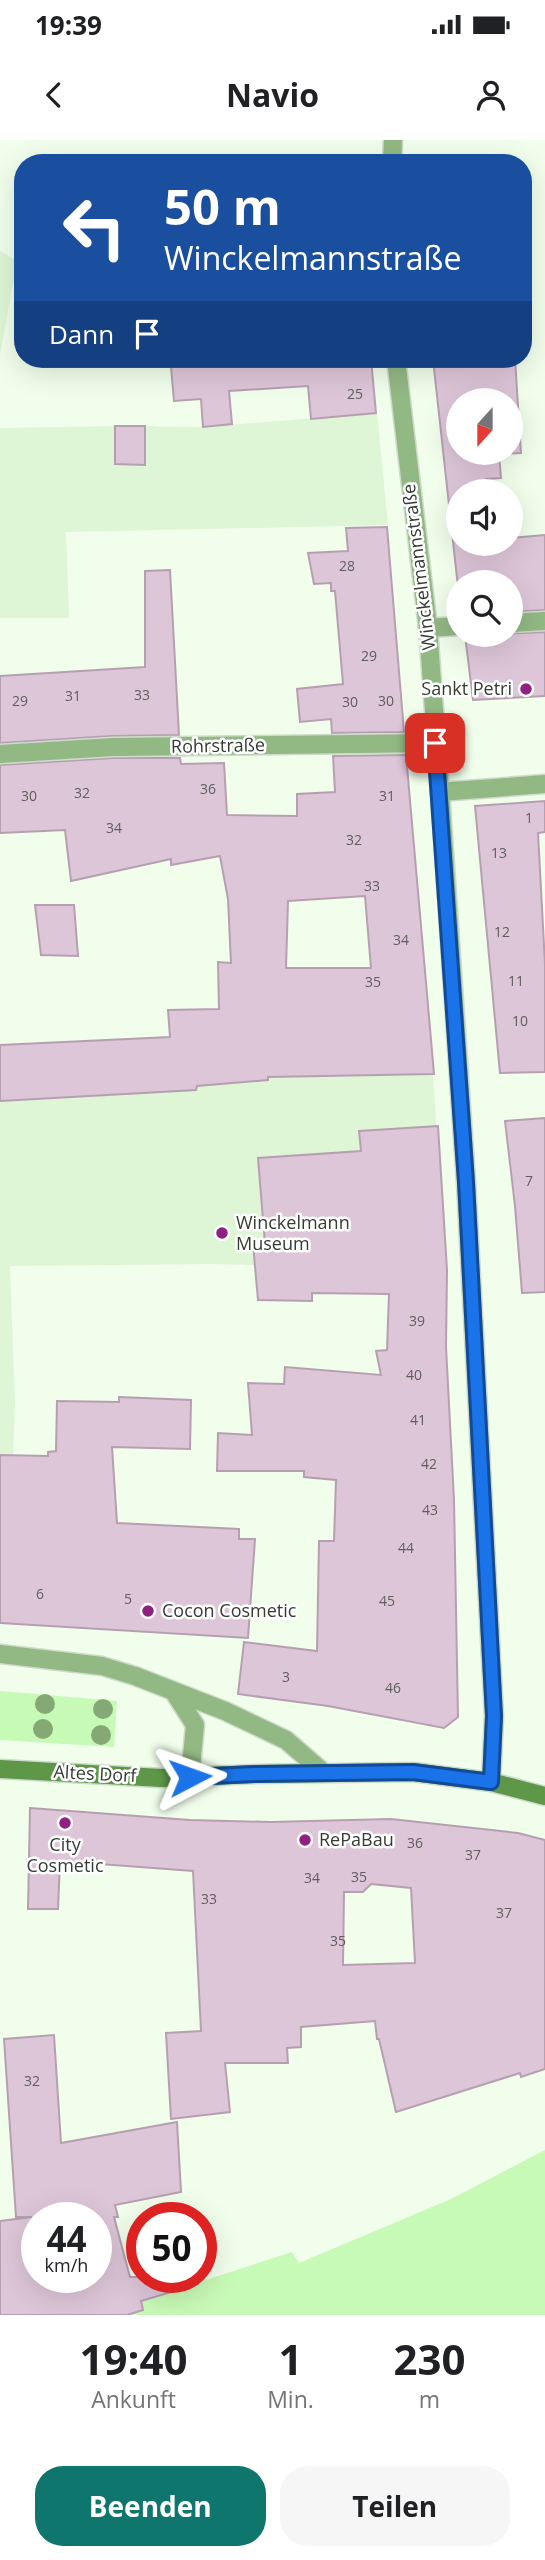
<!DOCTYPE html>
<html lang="de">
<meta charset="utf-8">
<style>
:root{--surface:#fff;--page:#f6f6f6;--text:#202124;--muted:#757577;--accent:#0f766e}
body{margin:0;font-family:"Open Sans",sans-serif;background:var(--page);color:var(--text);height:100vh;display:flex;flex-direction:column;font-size:26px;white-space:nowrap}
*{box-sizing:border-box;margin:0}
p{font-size:23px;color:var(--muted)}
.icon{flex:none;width:38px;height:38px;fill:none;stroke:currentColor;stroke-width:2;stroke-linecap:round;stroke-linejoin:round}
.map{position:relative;height:2175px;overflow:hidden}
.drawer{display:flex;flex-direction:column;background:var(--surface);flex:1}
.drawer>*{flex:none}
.hud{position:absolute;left:14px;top:14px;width:518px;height:214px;border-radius:28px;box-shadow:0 7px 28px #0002;background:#1a4fa0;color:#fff;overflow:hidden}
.needle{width:46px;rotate:201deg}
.controls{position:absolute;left:446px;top:248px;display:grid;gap:14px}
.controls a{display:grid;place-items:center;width:77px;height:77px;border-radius:50%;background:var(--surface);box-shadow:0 7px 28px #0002;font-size:35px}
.speed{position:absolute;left:21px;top:2062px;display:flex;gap:14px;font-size:35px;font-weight:700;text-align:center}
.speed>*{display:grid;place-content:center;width:91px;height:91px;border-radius:50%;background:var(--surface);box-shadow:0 7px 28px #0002;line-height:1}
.speed small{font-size:18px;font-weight:400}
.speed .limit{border:10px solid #d22;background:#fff;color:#111}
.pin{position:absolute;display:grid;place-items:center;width:60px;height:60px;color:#fff;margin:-30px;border-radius:14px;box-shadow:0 4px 10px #0006}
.me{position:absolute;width:77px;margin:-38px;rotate:86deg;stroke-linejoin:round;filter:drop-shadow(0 0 5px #0008)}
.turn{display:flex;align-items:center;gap:24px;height:147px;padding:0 35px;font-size:32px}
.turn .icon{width:91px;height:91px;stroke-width:2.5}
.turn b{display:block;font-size:49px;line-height:60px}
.then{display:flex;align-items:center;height:66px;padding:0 35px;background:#0003;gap:14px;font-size:26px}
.eta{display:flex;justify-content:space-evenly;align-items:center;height:119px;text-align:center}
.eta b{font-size:42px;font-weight:700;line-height:49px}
.action{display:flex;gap:14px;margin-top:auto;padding:14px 35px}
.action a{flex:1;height:80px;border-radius:28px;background:var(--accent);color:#fff;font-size:28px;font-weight:700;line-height:80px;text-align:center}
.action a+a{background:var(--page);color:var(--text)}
.status{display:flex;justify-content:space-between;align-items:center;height:49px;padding:0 35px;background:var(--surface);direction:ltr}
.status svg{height:19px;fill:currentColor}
header{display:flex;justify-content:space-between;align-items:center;height:91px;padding:0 35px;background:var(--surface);font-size:32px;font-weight:700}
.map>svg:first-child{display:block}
.built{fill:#def5d6}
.green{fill:#c8fab7}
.building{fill:#dec6d9;stroke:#b79fb2;stroke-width:2;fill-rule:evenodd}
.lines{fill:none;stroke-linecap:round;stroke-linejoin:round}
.lane-casing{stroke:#cedbca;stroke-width:21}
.street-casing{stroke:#cedbca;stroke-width:21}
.secondary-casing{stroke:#cedbca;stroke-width:21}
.lane{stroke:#92b884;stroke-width:18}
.street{stroke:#92b884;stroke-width:18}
.secondary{stroke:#5e9748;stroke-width:18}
.tree{fill:#85a974}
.route-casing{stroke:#114b97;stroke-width:18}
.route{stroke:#1a73e8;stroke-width:12}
.poi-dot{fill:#8f2183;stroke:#fff;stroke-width:2.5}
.labels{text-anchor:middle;stroke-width:5;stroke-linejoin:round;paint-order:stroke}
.number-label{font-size:14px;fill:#5f5e5c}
.street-label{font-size:18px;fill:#353c33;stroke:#fff}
.poi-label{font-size:18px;fill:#353c33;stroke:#fff;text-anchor:start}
</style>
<div class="status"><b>19:39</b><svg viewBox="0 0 49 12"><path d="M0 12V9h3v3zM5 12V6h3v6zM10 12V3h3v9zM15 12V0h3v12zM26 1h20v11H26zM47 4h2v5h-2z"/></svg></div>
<header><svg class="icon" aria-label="back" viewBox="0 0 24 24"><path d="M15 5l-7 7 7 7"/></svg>Navio<svg class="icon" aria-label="person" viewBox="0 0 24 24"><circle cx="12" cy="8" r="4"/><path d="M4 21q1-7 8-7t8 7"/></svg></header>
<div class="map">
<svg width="545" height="2175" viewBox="0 0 545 2175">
<rect width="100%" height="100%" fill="#f0feeb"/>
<g class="built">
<polygon points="0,111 17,121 0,215"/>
<polygon points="377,273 388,385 66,392 69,478 0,478 0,288 115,286 203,287"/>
<polygon points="429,883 447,1130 212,1124 10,1126 15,1264 13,1315 0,1315 0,905"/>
</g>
<g class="green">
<polygon points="0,1551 117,1561 114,1607 0,1600"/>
<polygon points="545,2010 545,2175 127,2175 143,2170 141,2161 292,2112 299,2123 451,2059"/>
</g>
<g class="building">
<polygon points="194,219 371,219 376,273 311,279 308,246 229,251 232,284 203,287 201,259 174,261 171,227 194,225"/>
<path d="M433,219H515L521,313L499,314L501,338L486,339L487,352H458V404H511V398L545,395V470L511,472V443H458V447ZM458,261H511V313H458Z"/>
<polygon points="115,286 145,286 145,325 115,324"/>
<polygon points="387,387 404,592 332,593 331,579 300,582 297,549 343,544 335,451 331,451 331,443 314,444 308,413 348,411 346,388"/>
<polygon points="170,430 179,595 112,596 0,603 0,536 145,527 145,431"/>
<polygon points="545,492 545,556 473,560 465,495"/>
<path d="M406,615L434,934L268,937V940L197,946L196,950L0,961V905L170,897L168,870L219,869L218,822L231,823L228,759L220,716L171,725V719L71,741L65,690L0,693V625L113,618H180L181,624L224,623L227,675L297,676V654L335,652L333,616ZM365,756L371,828H286L288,761Z"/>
<polygon points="545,661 545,692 538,693 545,824 545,932 500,933 475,666"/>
<polygon points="35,765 74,765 78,816 41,815"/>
<polygon points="545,978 545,1152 522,1153 515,1066 505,981"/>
<polygon points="438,986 447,1130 446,1207 454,1360 458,1577 444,1588 328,1566 238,1554 244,1502 317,1511 319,1401 334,1401 336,1340 304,1337 304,1331 217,1331 218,1293 252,1295 248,1243 284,1244 285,1227 381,1235 376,1211 387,1210 389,1154 312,1153 312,1161 258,1160 253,1104 265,1104 258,1018 361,1011 359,991"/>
<polygon points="119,1257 191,1260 190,1309 112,1307 117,1383 239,1389 239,1399 255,1399 248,1498 0,1483 0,1315 48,1316 48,1312 56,1311 57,1261 119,1262"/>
<path d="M30,1668L190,1680L271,1682L391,1679L518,1693L545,1700V1929L521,1937L520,1933L396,1972L379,1899H377L375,1881L301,1887V1907L287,1908L288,1923H225L230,1972L171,1979L166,1893L201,1891L193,1731L60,1721L58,1769H28ZM371,1744L411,1748L415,1823L343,1825L344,1752H363Z"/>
<path d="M54,1895L61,2003L177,1982L181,2052L115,2065L118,2077H114L130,2137H197L198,2144L141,2161L143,2170L127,2175H0V2081L32,2077H16L4,1899ZM37,2077H96V2137H37Z"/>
</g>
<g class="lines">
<g class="lane-casing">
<g id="lane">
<polyline points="511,483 545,481"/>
<polyline points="428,488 458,486"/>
<polyline points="440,652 545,644"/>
<polyline points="0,1514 102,1526 135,1536 225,1571 286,1600 324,1633"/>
<polyline points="174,1552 195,1585 190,1637"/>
</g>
</g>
<g class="street-casing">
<g id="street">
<polyline points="392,23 393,0"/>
<polyline points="396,219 428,488 440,652 466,1042 494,1576 491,1642"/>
<polyline points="0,614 113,607 435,603"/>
</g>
</g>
<g class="secondary-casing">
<polyline id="secondary" points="0,1629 161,1638 255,1634 413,1632 491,1642 545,1656"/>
</g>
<use href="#lane" class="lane"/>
<use href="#street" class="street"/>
<use href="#secondary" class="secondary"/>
</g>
<g class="tree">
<circle cx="45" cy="1564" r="10"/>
<circle cx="103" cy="1569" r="10"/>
<circle cx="43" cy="1589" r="10"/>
<circle cx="101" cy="1595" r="10"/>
</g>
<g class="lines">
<g class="route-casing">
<polyline id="route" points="190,1637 255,1634 413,1632 491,1642 494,1576 466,1042 435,603"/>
</g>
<use href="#route" class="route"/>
</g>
<g class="poi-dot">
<circle cx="526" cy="549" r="7"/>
<circle cx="222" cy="1093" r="7"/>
<circle cx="148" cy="1471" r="7"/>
<circle cx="65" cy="1683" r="7"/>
<circle cx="305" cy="1700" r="7"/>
</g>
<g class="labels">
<g class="number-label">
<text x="355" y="259">25</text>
<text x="347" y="431">28</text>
<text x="369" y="521">29</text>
<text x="142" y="560">33</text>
<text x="73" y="561">31</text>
<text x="20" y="566">29</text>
<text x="386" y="566">30</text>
<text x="350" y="567">30</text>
<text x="208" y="654">36</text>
<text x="82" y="658">32</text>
<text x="29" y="661">30</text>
<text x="387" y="661">31</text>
<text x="529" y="683">1</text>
<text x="114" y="693">34</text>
<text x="354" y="705">32</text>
<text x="499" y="718">13</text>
<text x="372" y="751">33</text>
<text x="502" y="797">12</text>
<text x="401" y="805">34</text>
<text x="516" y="846">11</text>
<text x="373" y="847">35</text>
<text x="520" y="886">10</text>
<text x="529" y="1046">7</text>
<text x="417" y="1186">39</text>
<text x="414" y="1240">40</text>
<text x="418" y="1285">41</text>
<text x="429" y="1329">42</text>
<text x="430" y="1375">43</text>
<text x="406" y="1413">44</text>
<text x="40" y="1459">6</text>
<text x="128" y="1464">5</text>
<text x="387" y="1466">45</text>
<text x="286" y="1542">3</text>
<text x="393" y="1553">46</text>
<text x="415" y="1708">36</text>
<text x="473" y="1720">37</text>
<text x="359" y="1742">35</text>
<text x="312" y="1743">34</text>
<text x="209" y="1764">33</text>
<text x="504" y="1778">37</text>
<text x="338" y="1806">35</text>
<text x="32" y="1946">32</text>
</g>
<g class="street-label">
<text transform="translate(419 427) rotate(-97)" y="6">Winckelmannstraße</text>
<text transform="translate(218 606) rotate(-1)" y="6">Rohrstraße</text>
<text transform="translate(95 1634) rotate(3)" y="6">Altes Dorf</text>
</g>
<g class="poi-label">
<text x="512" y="555" text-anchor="end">Sankt Petri</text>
<text x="236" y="1089">Winckelmann<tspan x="236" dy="21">Museum</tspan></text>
<text x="162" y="1477">Cocon Cosmetic</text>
<text x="319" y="1706">RePaBau</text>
<text x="65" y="1711" text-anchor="middle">City<tspan x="65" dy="21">Cosmetic</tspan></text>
</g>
</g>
</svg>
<div class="controls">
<a><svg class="needle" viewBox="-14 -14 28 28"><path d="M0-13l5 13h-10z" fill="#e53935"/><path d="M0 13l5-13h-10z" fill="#757577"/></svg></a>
<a><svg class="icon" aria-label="sound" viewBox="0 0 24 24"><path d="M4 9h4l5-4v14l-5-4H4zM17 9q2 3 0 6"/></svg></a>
<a><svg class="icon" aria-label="search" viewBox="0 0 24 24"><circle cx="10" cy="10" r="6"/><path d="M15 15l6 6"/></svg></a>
</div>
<div class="speed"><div>44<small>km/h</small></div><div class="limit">50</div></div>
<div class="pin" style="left:435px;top:603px;background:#d93025"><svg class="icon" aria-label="arrive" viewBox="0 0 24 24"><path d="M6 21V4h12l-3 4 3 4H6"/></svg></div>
<svg class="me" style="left:190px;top:1637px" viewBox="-20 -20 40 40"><path d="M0-17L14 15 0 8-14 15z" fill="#1a73e8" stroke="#fff" stroke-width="4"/></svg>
<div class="hud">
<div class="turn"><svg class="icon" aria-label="left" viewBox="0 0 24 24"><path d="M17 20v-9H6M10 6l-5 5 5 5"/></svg><div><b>50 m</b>Winckelmannstraße</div></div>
<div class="then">Dann<svg class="icon" aria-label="arrive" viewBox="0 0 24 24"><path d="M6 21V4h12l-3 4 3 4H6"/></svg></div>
</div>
</div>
<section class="drawer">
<div class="eta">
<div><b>19:40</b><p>Ankunft</p></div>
<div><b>1</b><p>Min.</p></div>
<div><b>230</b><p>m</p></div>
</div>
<div class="action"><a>Beenden</a><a>Teilen</a></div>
</section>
